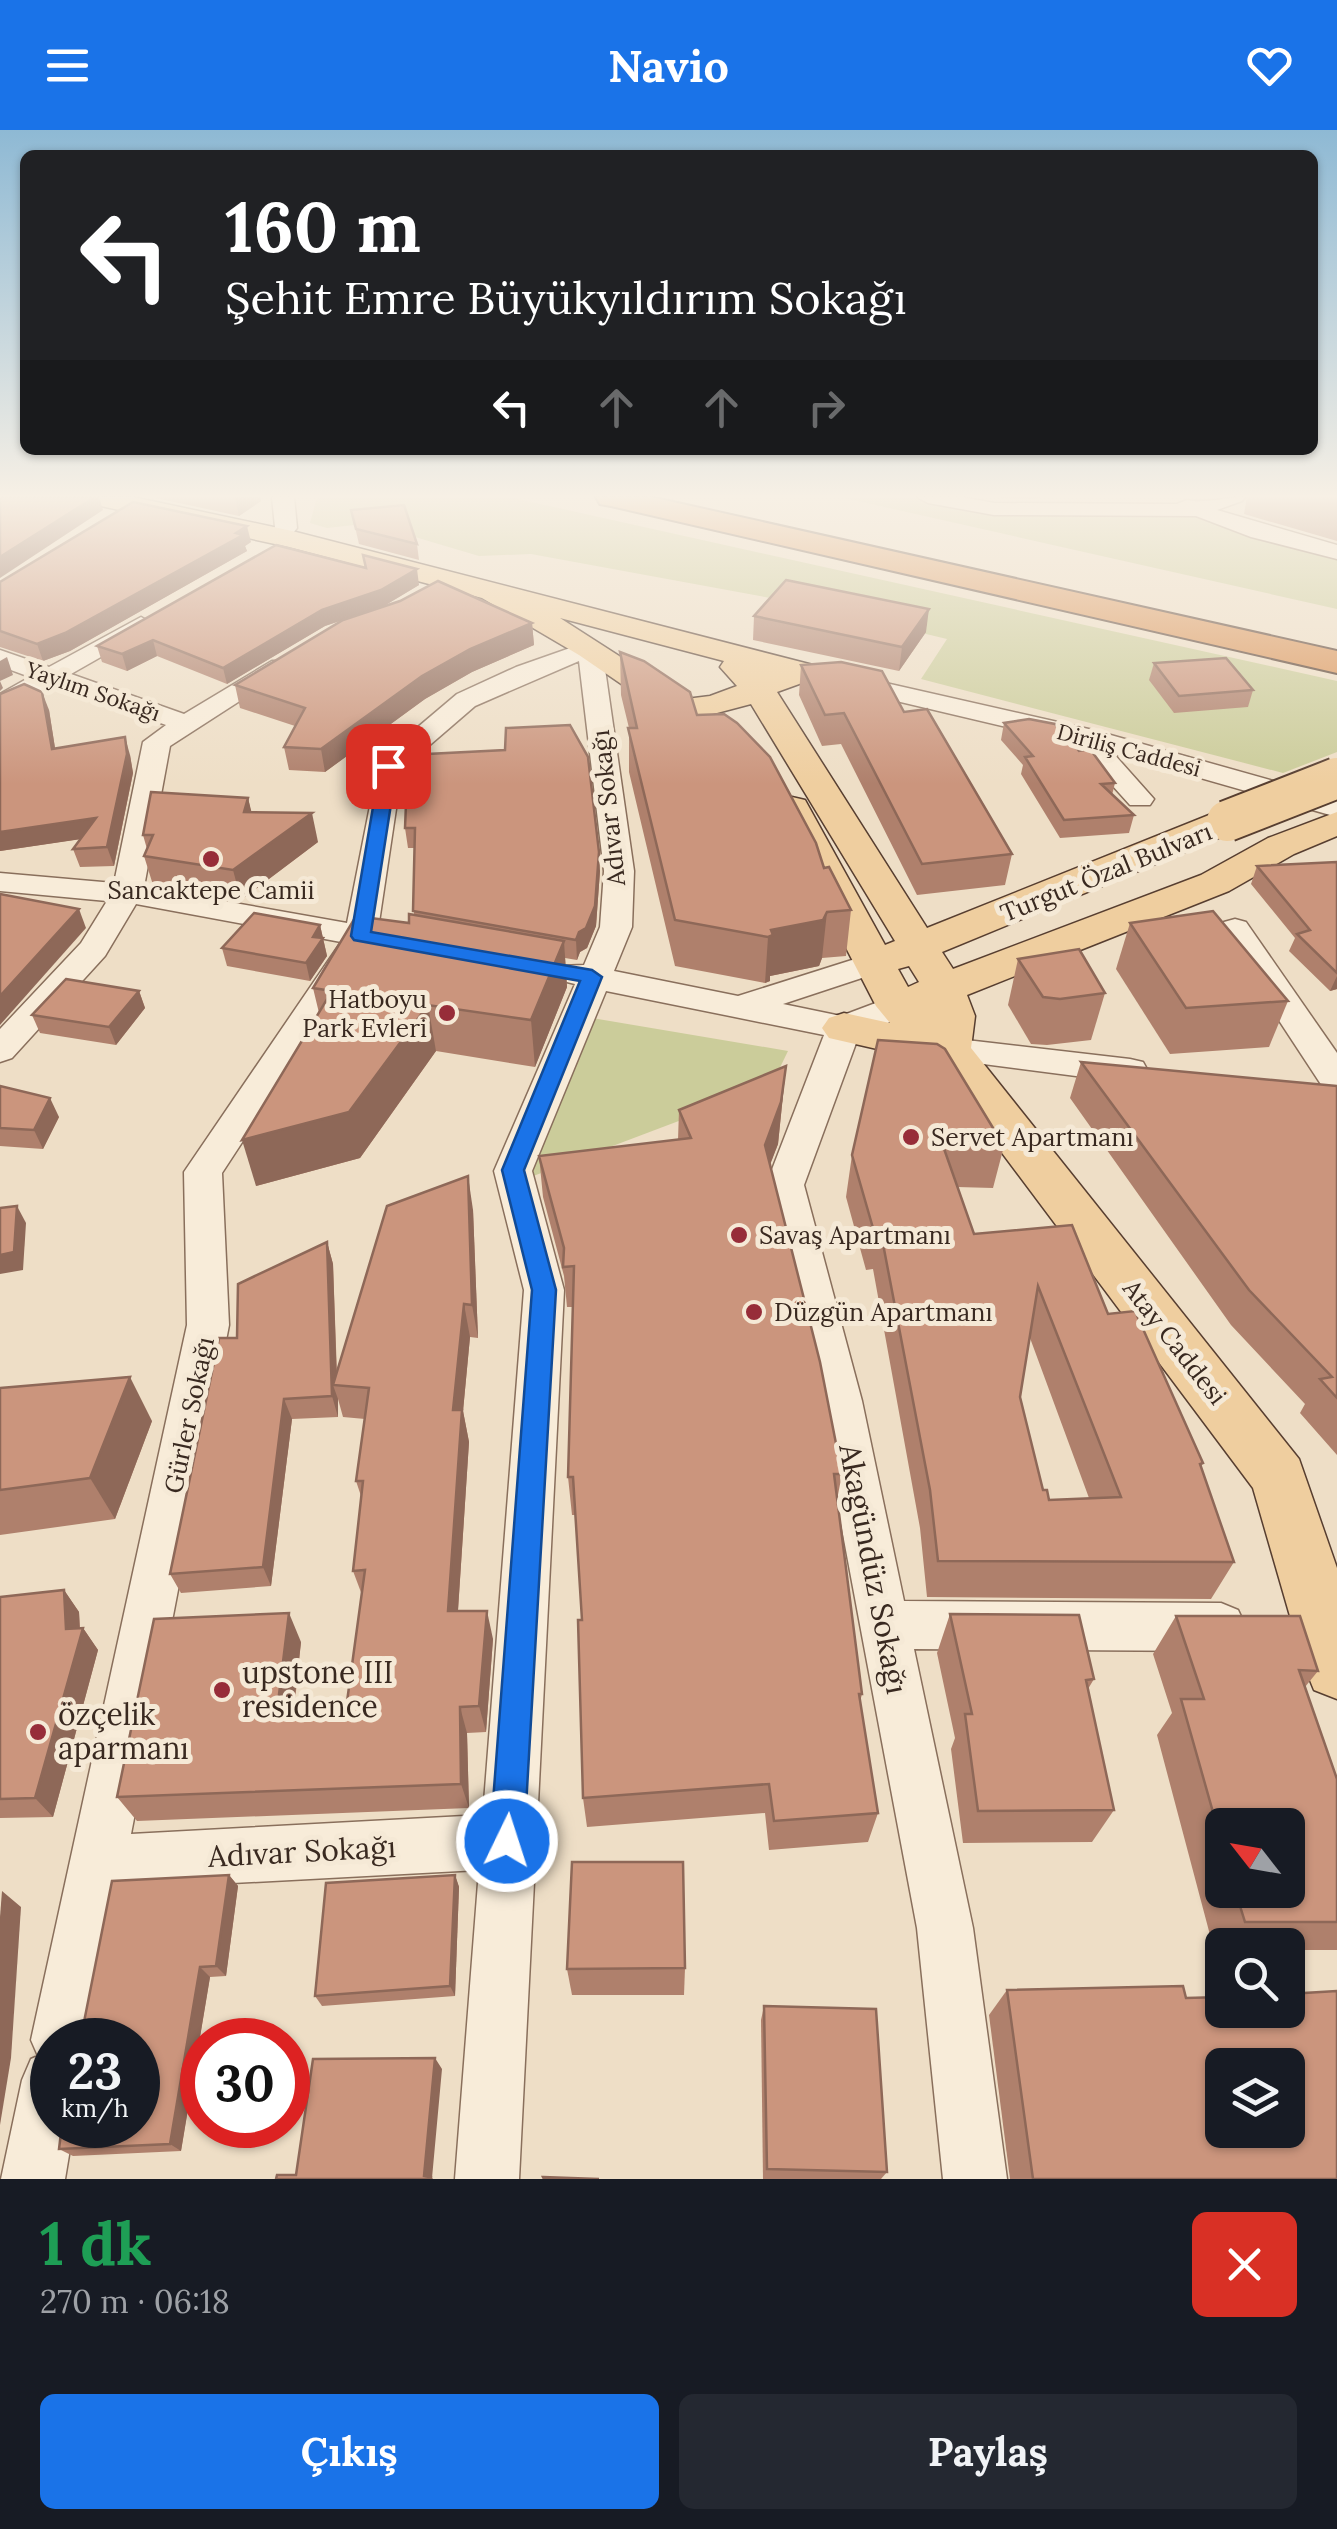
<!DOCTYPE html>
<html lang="tr">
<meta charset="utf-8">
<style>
:root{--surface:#171b24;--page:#242831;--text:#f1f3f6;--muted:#9ea1a6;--accent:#1a73e8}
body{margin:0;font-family:Lora,serif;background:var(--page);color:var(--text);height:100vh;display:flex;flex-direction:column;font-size:38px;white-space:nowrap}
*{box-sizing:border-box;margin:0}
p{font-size:32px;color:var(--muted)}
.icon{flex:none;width:55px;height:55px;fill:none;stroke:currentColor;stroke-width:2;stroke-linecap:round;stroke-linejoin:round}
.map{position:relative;height:2049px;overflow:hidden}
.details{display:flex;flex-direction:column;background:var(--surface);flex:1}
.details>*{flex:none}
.banner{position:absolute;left:20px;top:20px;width:1298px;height:305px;border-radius:15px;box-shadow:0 2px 8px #0004;background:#202124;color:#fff;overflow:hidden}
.needle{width:65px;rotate:301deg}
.fabs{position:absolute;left:1205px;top:1678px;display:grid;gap:20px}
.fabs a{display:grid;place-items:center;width:100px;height:100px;border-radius:15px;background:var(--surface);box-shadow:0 2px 8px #0004;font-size:50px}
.speed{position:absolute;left:30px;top:1888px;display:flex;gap:20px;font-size:50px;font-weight:700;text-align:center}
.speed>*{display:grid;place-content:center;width:130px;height:130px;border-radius:50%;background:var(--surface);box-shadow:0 2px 8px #0004;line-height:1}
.speed small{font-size:25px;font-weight:400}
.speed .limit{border:15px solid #d22;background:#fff;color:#111}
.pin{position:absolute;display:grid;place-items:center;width:85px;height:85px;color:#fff;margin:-42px;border-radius:20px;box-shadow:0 5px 15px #0006}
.me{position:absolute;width:110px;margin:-55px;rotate:4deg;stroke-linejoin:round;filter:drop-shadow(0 0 8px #0008)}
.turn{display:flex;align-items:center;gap:35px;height:210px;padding:0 40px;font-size:45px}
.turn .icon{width:130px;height:130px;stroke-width:2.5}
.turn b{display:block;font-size:70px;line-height:85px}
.lanes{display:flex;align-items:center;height:95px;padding:0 40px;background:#0003;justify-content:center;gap:50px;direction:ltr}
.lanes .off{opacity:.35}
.round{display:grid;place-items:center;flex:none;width:105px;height:105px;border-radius:15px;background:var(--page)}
.overview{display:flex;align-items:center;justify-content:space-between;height:170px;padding:0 40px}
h1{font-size:60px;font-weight:800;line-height:75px;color:#1e9e55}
.primary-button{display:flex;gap:20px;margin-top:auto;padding:20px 40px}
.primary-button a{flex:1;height:115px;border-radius:15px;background:var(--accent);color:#fff;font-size:40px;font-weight:800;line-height:115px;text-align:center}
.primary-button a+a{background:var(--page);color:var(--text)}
header{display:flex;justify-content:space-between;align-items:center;height:130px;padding:0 40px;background:var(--accent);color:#fff;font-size:45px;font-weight:800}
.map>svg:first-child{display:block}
.green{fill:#cbcc9a}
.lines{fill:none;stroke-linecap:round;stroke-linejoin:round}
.minor-casing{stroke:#896f5c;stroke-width:3}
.major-casing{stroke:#573e30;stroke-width:3}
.highway-casing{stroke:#573e30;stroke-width:4}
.minor{fill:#f8ecd9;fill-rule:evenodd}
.major{fill:#efce9f;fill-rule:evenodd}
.highway{fill:#da9459;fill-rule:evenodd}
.major-bridge-casing{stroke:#573e30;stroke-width:44;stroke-linecap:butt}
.major-bridge{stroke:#efce9f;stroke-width:40}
.wall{fill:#af806c;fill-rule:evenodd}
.shaded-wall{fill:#8e6858}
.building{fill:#cb957d;stroke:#8e6858;stroke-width:2.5;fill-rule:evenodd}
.route{fill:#1a73e8;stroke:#114b97;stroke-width:2.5}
.poi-dot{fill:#972d39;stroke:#f5e9d6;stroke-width:4}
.labels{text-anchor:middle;stroke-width:10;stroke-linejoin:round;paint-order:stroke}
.far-street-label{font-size:22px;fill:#392920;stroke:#f5e9d6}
.street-label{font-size:25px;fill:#392920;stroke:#f5e9d6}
.poi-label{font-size:25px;fill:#392920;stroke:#f5e9d6;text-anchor:start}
.near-street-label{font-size:30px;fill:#392920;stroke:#f5e9d6}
.near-poi-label{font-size:30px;fill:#392920;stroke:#f5e9d6;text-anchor:start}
</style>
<header><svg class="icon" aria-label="menu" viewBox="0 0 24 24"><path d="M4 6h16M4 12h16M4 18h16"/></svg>Navio<svg class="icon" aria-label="heart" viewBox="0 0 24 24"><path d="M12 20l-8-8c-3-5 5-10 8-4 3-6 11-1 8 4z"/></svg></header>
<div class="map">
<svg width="1337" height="2049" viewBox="0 0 1337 2049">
<rect width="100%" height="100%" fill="#eedec6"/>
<g class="green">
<polygon points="317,367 509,367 1337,551 1337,622 1283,643 921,549 947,509 792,472 531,424 479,426 415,407 408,389 327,398 310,393"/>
<polygon points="840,367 911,367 990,383 1183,381 1337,428 1337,479"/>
<polygon points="592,888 788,921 771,956 528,1048"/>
</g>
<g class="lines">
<g class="minor-casing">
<g id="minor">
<polygon points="272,367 294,367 297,398 286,412 278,414 267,407 275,397"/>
<path d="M917,367H962L994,373L1177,374L1187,370C1204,374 1227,367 1245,367L1242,371L1217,380L1337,415V429L1251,407L1196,386L994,385L928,373Z"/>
<path d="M141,487L153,494L150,499L71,544L184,584L272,531H290L294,536L170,616L144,757L347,793L379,630L457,564L516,537L590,511L602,518L634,741L632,797L614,841L738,866L874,823L886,826L890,833L886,840L783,874L841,886L897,865L909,868L914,876L909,884L859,905L804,1055L862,1271L904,1471L1221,1473L1238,1480L1246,1497L1238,1514L1221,1521L914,1519L973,1798L1007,2049H943L917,1798L818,1271L766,1055L824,905L606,861L532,1041L564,1160L519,2049H455L479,1740L120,1759L91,1910H52V1995H74L65,2049H1L22,1950L31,1929L38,1926L31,1910L187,1195L184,1042L341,812L136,774L105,826L12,928L0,932V899L81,813L107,771L0,761V743L114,753L143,612L166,595L53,555L0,583V564L30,547L0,536V520L49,537ZM579,531L604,741L600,797L584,835L559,836L555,843L559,850L575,854L494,1041L524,1160L483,1685L131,1704L229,1195L222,1043L370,817L390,816L395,809L390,802L378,799L402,639L475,576Z"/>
<polygon points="846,544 1093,600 1337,669 1337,687 1113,623 1154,669 1150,675 1130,675 1074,613 837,557 833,552 837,547"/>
<polygon points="1235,789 1246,792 1337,923 1337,962 1324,959 1219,799 1224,792"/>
<polygon points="949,908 1130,929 1143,932 1148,941 1143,950 1130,953 937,928 932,920 937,912"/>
</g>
</g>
<g class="major-casing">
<path id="major" d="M83,367H133L292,401L813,535L818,542L813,549L777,562L927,798L1214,683L1227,680L1240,683L1245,691L1240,699L942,822L953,839L1201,745L1268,708L1337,682V706L1294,724L1229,761L967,865L975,886L971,918L1299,1329L1337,1438V1569L1314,1560L1305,1538L1253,1358L934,932L829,908L822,898L829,888L844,883L890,893L876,876L774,678L779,670L792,667L805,670L885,815L895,811L751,574L698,588L668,586L579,525L482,468L289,417L87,373ZM560,488L724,531L720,537L737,556L710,566L686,569ZM909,836L919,852L908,857L898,839Z"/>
</g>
<g class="highway-casing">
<polygon id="highway" points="596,367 651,367 1337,521 1337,543 611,376 600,374"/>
</g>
<use href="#minor" class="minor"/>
<use href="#major" class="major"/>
<use href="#highway" class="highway"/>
<g class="major-bridge-casing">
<polyline id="major-bridge" points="1227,691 1337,648"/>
</g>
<use href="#major-bridge" class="major-bridge"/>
</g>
<g class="wall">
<polygon points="156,367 261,367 261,371 239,386 156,368"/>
<polygon points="986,367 1046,367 1030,369"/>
<polygon points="1247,367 1337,367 1337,411 1244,384"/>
<polygon points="351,380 417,414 419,430 359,414"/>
<polygon points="251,412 245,416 247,421 70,521 43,531 0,517 0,452"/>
<polygon points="363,425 419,455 384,476 325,496 227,554 157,526 127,541 102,532 97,516 365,438"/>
<polygon points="754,486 926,502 899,541 753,510"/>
<polygon points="532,493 534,515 472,542 425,569 325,642 289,640 284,617 295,596 240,578 235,555"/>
<polygon points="620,522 697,585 824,738 851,780 846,826 822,828 819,836 770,846 770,851 765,853 675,836 629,642 629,598 621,565"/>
<polygon points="1154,533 1253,560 1248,577 1174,583 1149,550"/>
<polygon points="801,535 904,582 1012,724 1005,755 917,765 841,614 822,616 799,565"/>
<polygon points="0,564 49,580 55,618 130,625 133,643 114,736 80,737 73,719 80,709 0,721"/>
<polygon points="1004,593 1079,621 1115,653 1112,665 1134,685 1129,703 1060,708 1021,644 1023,635 1001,610"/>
<polygon points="408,625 600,741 596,796 587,818 580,822 577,830 565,828 567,857 535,937 436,921 360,1028 256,1056 319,883 313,858 409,793 414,784 414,718 408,718 405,698"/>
<polygon points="248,668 251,682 318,712 241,770 153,755 144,726 147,719 143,705"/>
<polygon points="1337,732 1337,859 1330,861 1289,821 1295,808 1251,754 1257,736"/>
<polygon points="1130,793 1288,871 1269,917 1170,924 1116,839"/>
<polygon points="320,795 327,826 310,851 227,836 222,818"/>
<polygon points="1018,829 1105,863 1091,910 1047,915 1031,914 1008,875"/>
<polygon points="139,861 145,878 116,915 40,903 32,885"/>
<path d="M878,910L1004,1016L993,1058L957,1057L974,1104L1108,1184L1203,1333L1201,1337L1234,1432L1211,1469L927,1467L920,1398L873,1139L866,1140L846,1067L852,1025ZM1030,1208L1089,1368L1049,1370L1043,1360L1020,1267Z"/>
<polygon points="1081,932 1337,956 1337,1325 1300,1283 1305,1274 1231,1195 1070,968"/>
<polygon points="786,936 778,1014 770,1034 842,1344 837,1370 862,1564 860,1572 878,1683 868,1712 769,1720 765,1683 587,1697 583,1668 582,1490 575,1385 572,1385 568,1347 573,1177 567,1177 564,1146 543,1067 539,1026 678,1010 679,980"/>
<polygon points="0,956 59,987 43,1019 0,1016"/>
<polygon points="473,1080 478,1208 470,1207 463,1281 469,1312 458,1481 493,1509 486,1602 467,1603 469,1678 137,1691 117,1667 301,1512 294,1581 346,1579 362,1465 353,1441 361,1366 356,1351 365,1289 343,1287 338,1269 338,1287 292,1289 271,1456 181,1463 170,1444 237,1208 327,1112 333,1134 337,1244"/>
<polygon points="0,1258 152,1291 115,1389 0,1405"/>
<polygon points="64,1460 79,1482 80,1498 83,1498 98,1520 53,1687 0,1688 0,1467"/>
<polygon points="950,1484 1094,1549 1088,1559 1114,1680 1092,1712 963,1713 951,1619 955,1608 937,1523"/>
<path d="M1176,1486L1318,1541L1305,1557L1337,1649V1820H1288V1815H1222V1820H1214L1157,1605L1172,1583L1153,1524ZM1222,1695L1288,1760H1222Z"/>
<polygon points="229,1745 238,1756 226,1846 210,1847 181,2021 73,2026 59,2019 82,1902"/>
<polygon points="455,1745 459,1757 455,1866 322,1876 315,1866"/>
<polygon points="685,1838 684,1865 572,1865 567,1839"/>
<polygon points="1007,1860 1186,1868 1337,2049 1010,2049 989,1885"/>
<polygon points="764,1876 887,2042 881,2049 763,2049 761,1890"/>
</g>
<g class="shaded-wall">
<polygon points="95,367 99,367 103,380 0,448 0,427"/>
<polygon points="235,367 261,367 261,371 239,386"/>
<polygon points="247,396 251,412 245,416 247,421 70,521 43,531 37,514"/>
<polygon points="417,439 419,455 384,476 325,496 227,554 223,538 322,480"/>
<polygon points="929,479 926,502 899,541 902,517"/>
<polygon points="532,493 534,515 472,542 425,569 325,642 321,619 422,546 470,519"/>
<polygon points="153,510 157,526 127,541 122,524"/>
<polygon points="7,527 13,545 0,551 3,558 0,561 0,531"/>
<polygon points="42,562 49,580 58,637 52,619"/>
<polygon points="125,607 130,625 133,643 114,736 107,717"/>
<polygon points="248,668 255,696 244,682"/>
<polygon points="312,683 318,712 241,770 233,740"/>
<polygon points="96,688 102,706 0,721 0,702"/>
<polygon points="599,722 600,741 596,796 587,818 580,822 577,830 576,810"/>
<polygon points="79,779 86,798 0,895 0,866"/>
<polygon points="827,782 822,828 819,836 770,846 770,851 765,853 768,807 771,800"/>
<polygon points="320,795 327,826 310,851 306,833 313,807"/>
<polygon points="564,811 567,857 535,937 531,890"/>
<polygon points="1337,846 1337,859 1330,861"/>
<polygon points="139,861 145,878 116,915 109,897"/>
<polygon points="428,875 436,921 360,1028 256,1056 242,1010"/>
<polygon points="786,936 778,1014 762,1056 765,1015"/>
<polygon points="50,968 59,987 43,1019 34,1000"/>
<polygon points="468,1046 473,1080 478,1208 472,1175"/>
<polygon points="17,1076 26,1093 23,1140 0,1144 0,1125"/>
<polygon points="327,1112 333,1134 337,1255 333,1255 338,1269 338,1287 332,1266"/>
<polygon points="464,1174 470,1207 463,1281 469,1312 456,1510 448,1481 453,1280"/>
<polygon points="130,1247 152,1291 115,1389 90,1348"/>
<polygon points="284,1269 292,1289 271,1456 263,1437"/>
<polygon points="64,1460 79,1482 80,1506 83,1498 98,1520 53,1687 35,1668 66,1499"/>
<polygon points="487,1481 493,1509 486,1602 479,1576"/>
<polygon points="289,1483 301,1512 290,1608 277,1581"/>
<polygon points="460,1577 467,1603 469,1678 461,1654"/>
<polygon points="229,1745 238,1756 226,1846 216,1836"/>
<polygon points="455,1745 459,1757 455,1866 450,1856"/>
<polygon points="2,1761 21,1777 11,1928 0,1995 0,1787"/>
<polygon points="200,1837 210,1847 181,2021 170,2014"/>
<polygon points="435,1928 442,1939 432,2048 433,2049 426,2049 424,2046"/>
</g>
<g class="building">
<polygon points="0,367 95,367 0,427"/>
<polygon points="133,372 247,396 236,403 243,405 65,503 37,514 0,501 0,452"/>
<polygon points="404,375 417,414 356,399 351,380"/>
<polygon points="276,415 366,438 363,425 417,439 381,460 322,480 223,538 153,510 122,524 97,516"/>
<polygon points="786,450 929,479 902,517 754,486"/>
<polygon points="438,451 532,493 470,519 422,546 321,619 284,617 305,578 235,555 343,490 400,471"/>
<polygon points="620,522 644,531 690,562 697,585 724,584 737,593 770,627 816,713 824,738 829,737 851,780 827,782 823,790 771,800 773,805 768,807 675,790 628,598 637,598"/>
<polygon points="1226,528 1253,560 1179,566 1154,533"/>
<polygon points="841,532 882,541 904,582 927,579 1012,724 922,734 844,583 825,585 801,535"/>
<polygon points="24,554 42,562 52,619 125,607 127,624 107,717 73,719 96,688 0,702 0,564"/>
<polygon points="1029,589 1055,594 1079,621 1090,619 1115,653 1101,654 1134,685 1064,690 1025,627 1033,626 1004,593"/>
<polygon points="570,595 588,627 599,722 595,776 586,798 579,802 576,810 413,781 415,698 405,698 408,625 505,620 506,598"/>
<polygon points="151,662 248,668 244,682 312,683 233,740 144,726 153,705 143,705"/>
<polygon points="1337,732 1337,843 1297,804 1310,800 1257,736"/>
<polygon points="0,764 79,779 0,866"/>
<polygon points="1213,781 1288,871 1186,878 1130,793"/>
<polygon points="254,783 320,795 313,807 323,808 306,833 222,818"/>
<polygon points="409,784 564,811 531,890 428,875 349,982 242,1010 332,861 313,858 356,786 409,793"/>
<polygon points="1079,819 1105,863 1060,869 1043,867 1018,829"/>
<polygon points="66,849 139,861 109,897 32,885"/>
<path d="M878,910L937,914L945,919L1004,1016L942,1013L974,1104L1072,1095L1108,1184L1135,1181L1203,1333L1200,1334L1234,1432L938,1431L930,1360L880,1098H873L852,1025ZM1038,1156L1121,1367L1049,1370L1047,1360H1043L1020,1267Z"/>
<polygon points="1081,932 1337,956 1337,1268 1320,1249 1332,1247 1249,1160"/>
<polygon points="786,936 781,972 765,1015 820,1232 842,1344 834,1344 862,1564 859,1564 878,1683 774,1691 769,1654 583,1668 578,1490 582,1490 573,1347 568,1347 574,1136 563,1137 564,1118 539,1026 691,1008 679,980"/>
<polygon points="0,956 50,968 34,1000 0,998"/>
<polygon points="468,1046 472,1175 464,1174 453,1280 462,1280 448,1481 487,1481 479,1576 460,1577 461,1654 117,1667 154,1489 289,1483 277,1581 346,1579 365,1440 353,1441 363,1351 356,1351 369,1258 333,1255 387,1076"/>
<polygon points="17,1076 14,1122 0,1125 0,1078"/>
<polygon points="327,1112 332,1266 284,1269 263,1437 170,1444 219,1208 237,1208 238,1154"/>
<polygon points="130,1247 90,1348 0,1360 0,1258"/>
<polygon points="64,1460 66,1499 83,1498 35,1668 0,1669 0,1467"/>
<polygon points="950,1484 1079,1485 1094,1549 1086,1550 1114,1680 978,1681 965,1584 972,1584"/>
<polygon points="1176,1486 1300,1486 1318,1541 1299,1540 1337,1649 1337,1792 1245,1792 1235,1760 1288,1760 1288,1695 1222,1695 1222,1714 1181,1569 1204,1569"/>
<polygon points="572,1732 683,1732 685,1838 567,1839"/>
<polygon points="229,1745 216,1836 200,1837 170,2014 59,2019 62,1995 138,1995 138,1910 63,1910 65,1905 82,1902 112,1751"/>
<polygon points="455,1745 450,1856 315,1866 326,1753"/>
<path d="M1183,1856L1186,1868L1222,1867V1880H1288V1864L1337,1861V2049H1033L1007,1860ZM1222,1935H1288V2000H1222Z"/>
<polygon points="764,1876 876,1879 887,2042 767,2039"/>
<polygon points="435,1928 424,2046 431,2047 431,2049 276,2049 277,2045 296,2045 313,1929"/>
<polygon points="52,1959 52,1984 47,1984"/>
<polygon points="543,2047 599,2049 544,2049"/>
</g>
<linearGradient id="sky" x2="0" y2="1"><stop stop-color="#8eb9d4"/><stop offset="0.56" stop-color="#f7f0e5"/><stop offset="1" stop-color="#f7f0e5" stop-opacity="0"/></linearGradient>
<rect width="1337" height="654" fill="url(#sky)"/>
<polygon class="route" points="388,631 397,636 371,802 592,840 602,847 524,1040 556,1160 524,1711 519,1723 507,1728 495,1723 490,1711 532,1160 502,1040 580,851 354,810 351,806 380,636"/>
<g class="poi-dot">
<circle cx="211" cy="729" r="10"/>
<circle cx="447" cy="883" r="10"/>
<circle cx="911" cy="1007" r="10"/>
<circle cx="739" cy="1105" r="10"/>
<circle cx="754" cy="1182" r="10"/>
<circle cx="222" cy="1560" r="10"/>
<circle cx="38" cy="1602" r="10"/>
</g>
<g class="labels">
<g class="far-street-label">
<text transform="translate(93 561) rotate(19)" y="8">Yaylım Sokağı</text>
<text transform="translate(1129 620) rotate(15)" y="8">Diriliş Caddesi</text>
</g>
<g class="street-label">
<text transform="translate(608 678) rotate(-96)" y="9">Adıvar Sokağı</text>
<text transform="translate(1106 742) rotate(-22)" y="9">Turgut Özal Bulvarı</text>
<text transform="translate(1175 1212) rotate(52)" y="9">Atay Caddesi</text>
<text transform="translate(189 1285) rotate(-78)" y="9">Gürler Sokağı</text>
</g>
<g class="poi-label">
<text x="211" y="769" text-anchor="middle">Sancaktepe Camii</text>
<text x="427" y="878" text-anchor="end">Hatboyu<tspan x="427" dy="29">Park Evleri</tspan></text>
<text x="931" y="1016">Servet Apartmanı</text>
<text x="759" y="1114">Savaş Apartmanı</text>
<text x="774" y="1191">Düzgün Apartmanı</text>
</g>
<g class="near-street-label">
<text transform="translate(873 1439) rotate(79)" y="10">Akagündüz Sokağı</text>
<text transform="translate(302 1722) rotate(-3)" y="10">Adıvar Sokağı</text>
</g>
<g class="near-poi-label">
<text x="242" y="1553">upstone III<tspan x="242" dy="34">residence</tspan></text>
<text x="58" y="1595">özçelik<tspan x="58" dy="34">aparmanı</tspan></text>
</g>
</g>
</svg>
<div class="fabs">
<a><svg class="needle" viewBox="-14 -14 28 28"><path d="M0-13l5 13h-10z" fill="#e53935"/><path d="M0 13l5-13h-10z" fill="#9ea1a6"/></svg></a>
<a><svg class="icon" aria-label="search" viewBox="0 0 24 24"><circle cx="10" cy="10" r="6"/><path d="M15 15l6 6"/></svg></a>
<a><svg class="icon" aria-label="layers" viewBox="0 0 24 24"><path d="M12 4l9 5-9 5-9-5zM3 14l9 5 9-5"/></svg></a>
</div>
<div class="speed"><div>23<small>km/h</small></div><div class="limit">30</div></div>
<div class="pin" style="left:388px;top:636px;background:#d93025"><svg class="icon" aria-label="arrive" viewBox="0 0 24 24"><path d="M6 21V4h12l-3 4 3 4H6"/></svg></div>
<svg class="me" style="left:507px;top:1711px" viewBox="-20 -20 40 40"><circle r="17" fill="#1a73e8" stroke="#fff" stroke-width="3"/><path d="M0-11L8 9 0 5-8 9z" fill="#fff"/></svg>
<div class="banner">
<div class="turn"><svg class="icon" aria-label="left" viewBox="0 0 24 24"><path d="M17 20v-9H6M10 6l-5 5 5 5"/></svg><div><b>160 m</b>Şehit Emre Büyükyıldırım Sokağı</div></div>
<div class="lanes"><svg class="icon" aria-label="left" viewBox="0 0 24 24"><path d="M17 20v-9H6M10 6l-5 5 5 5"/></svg><svg class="icon off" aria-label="ahead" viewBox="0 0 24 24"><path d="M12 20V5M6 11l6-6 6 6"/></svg><svg class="icon off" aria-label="ahead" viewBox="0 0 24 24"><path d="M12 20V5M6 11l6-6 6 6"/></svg><svg class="icon off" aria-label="right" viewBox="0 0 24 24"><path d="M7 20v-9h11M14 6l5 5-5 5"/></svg></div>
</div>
</div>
<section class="details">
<div class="overview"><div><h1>1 dk</h1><p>270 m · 06:18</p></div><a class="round" style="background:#d93025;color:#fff"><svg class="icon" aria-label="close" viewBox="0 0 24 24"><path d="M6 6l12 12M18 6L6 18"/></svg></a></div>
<div class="primary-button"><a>Çıkış</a><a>Paylaş</a></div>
</section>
